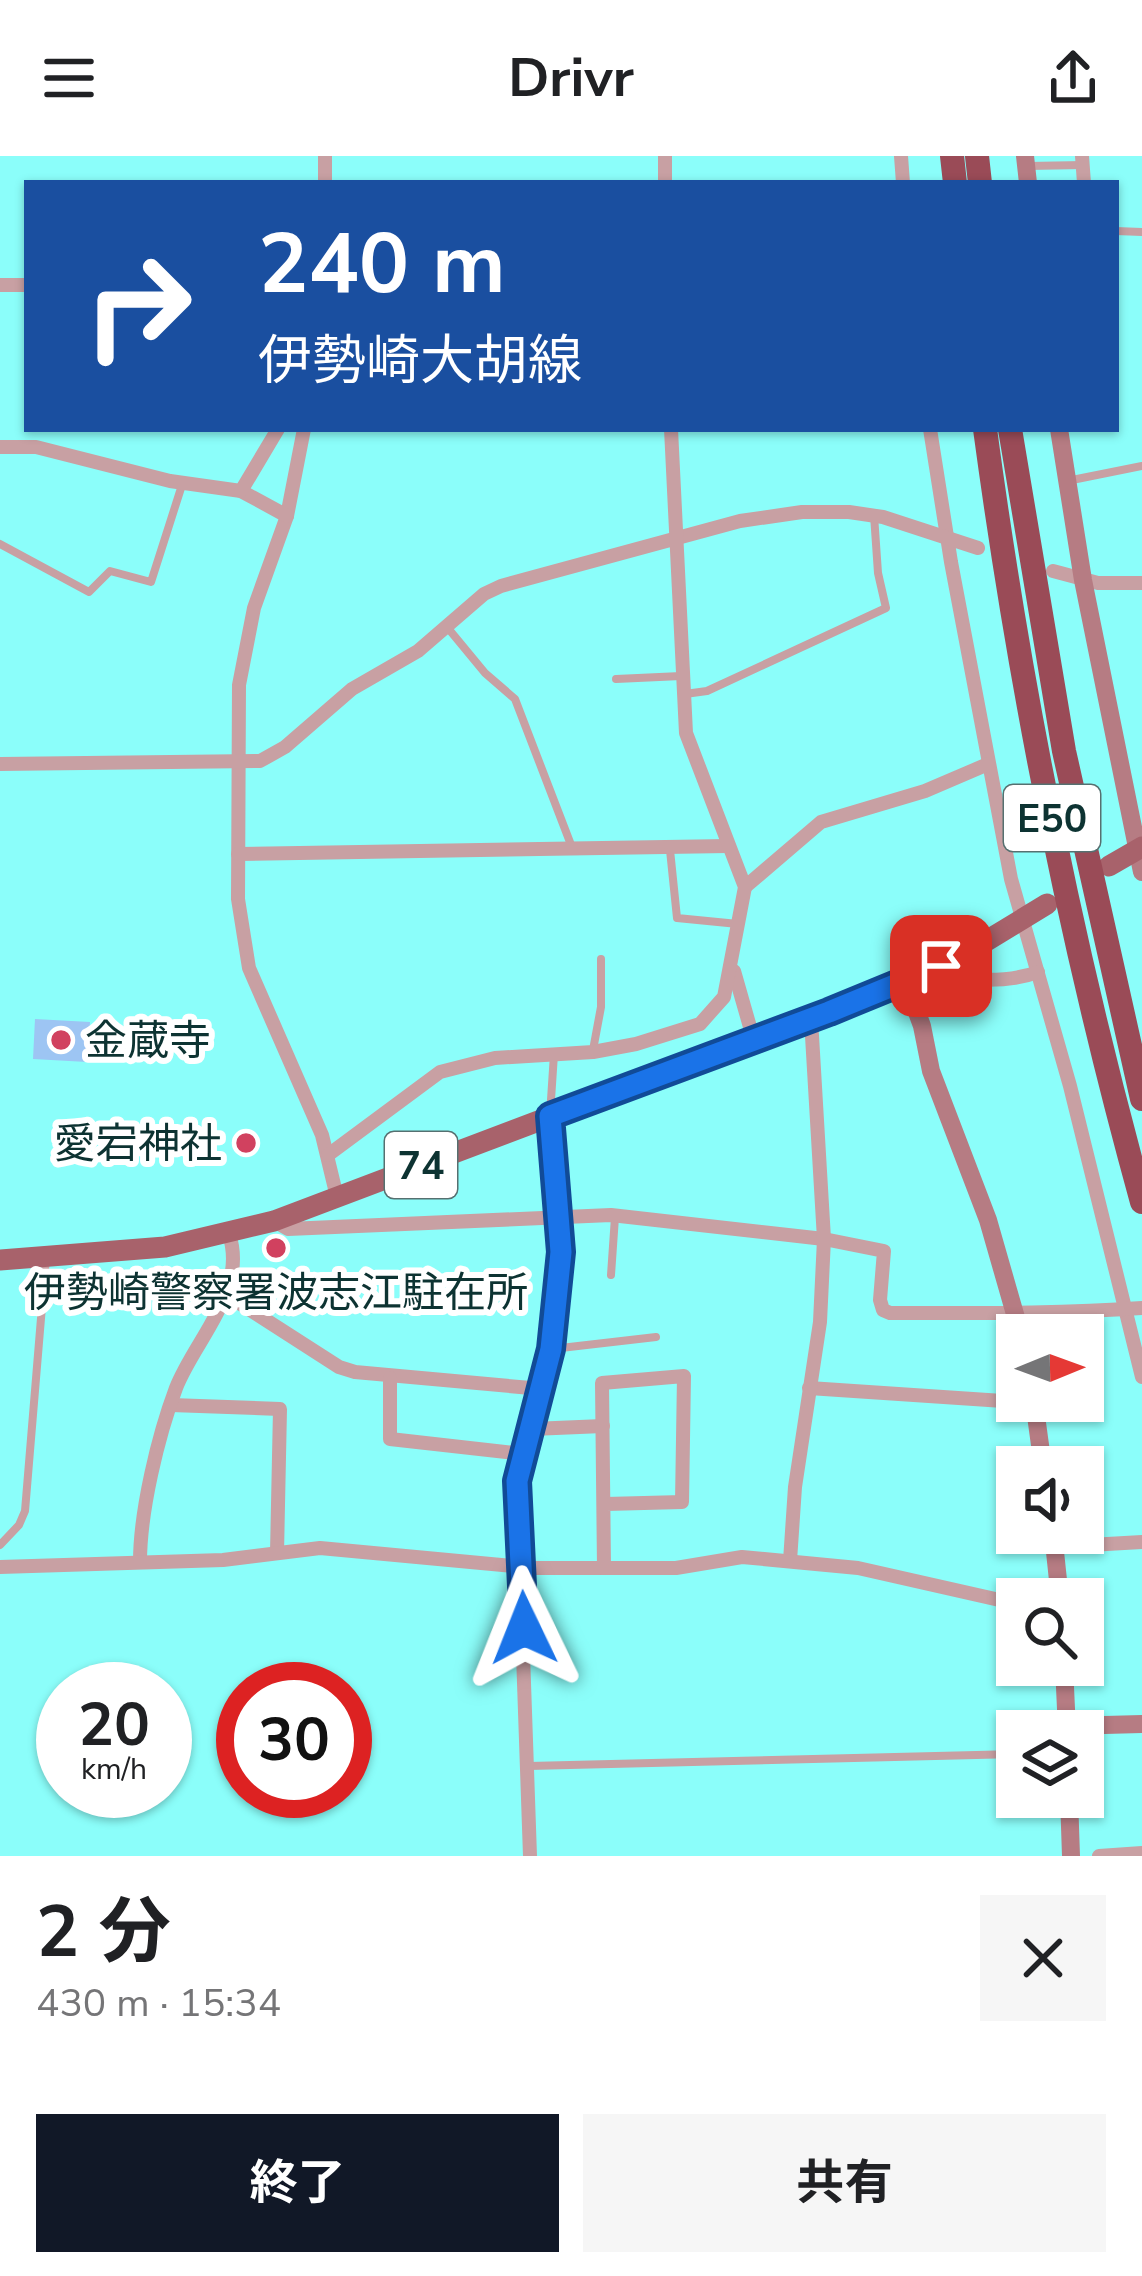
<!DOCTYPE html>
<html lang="ja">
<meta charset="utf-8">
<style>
:root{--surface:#fff;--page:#f6f6f6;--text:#202124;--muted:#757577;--accent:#111827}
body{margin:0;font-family:"Nunito Sans","Noto Sans JP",sans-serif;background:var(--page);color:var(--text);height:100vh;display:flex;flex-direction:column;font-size:45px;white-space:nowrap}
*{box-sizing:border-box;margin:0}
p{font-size:39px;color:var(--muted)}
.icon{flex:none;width:66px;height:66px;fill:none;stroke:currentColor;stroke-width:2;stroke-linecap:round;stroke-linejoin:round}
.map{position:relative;height:1700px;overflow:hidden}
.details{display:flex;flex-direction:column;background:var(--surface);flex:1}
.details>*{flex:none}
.banner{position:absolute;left:24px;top:24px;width:1095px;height:252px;border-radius:0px;box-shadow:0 3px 9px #0004;background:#1a4fa0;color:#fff;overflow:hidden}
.needle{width:78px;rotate:89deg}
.fabs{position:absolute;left:996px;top:1158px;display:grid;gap:24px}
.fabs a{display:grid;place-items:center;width:108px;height:108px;border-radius:0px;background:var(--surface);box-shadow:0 3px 9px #0004;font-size:60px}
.speed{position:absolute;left:36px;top:1506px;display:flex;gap:24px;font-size:60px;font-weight:700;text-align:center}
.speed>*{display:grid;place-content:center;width:156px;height:156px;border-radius:50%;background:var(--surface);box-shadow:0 3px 9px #0004;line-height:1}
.speed small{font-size:30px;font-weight:400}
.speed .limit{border:18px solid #d22;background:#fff;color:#111}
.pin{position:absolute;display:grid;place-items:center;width:102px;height:102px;color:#fff;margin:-51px;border-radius:24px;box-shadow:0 6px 18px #0006}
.me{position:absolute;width:132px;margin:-66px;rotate:358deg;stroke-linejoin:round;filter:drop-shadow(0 0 9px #0008)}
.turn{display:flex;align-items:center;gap:42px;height:252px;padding:0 36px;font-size:54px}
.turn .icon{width:156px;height:156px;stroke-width:2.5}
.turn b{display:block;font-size:84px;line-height:102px}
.round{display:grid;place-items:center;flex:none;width:126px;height:126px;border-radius:0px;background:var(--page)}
.overview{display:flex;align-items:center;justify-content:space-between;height:204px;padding:0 36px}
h1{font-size:72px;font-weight:700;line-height:90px}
.cta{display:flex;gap:24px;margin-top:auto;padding:24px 36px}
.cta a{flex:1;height:138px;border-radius:0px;background:var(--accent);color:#fff;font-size:48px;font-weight:700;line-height:138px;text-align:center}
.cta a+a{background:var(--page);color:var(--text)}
header{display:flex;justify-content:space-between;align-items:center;height:156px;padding:0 36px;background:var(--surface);font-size:54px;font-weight:700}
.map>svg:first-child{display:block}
.building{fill:#9dc5f3}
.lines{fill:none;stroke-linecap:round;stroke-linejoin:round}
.lane{stroke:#c8a0a3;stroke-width:8}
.street{stroke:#c8a0a3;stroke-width:14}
.secondary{stroke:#b67c83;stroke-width:18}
.primary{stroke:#a8626b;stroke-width:21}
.highway{stroke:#9a4b57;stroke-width:24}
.route-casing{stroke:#114b97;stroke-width:30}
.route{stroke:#1a73e8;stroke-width:21}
.poi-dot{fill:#d1415f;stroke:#fff;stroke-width:4.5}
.labels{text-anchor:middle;stroke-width:12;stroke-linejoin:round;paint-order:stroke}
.shield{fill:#fff;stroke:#567070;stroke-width:3}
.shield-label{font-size:39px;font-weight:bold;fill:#0d3332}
.poi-label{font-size:42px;fill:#0d3332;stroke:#fff;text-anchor:start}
</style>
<header><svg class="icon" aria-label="menu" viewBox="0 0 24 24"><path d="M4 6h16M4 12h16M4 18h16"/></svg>Drivr<svg class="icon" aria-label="share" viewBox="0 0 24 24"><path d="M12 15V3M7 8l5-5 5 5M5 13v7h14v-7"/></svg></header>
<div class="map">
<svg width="1142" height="1700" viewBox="0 0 1142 1700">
<rect width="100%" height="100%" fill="#8bfefa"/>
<polygon class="building" points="35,863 90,866 87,906 33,903"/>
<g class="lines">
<g class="lane">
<polyline points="1028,10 1083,9"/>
<polyline points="1116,75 1142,76"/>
<polyline points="1067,325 1142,310"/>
<polyline points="0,388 89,436 110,415 151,426 182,329"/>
<polyline points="447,471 485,517 515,543 573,694"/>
<polyline points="616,523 681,520"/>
<polyline points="685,538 707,535 886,452 878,417 874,359"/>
<polyline points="670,694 677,762 738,768"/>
<polyline points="593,894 601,851 601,803"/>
<polyline points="550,959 554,898"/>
<polyline points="611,1119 615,1061"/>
<polyline points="552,1193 656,1181"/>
<polyline points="0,1389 19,1369 25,1355 46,1102"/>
<polyline points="529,1610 1017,1598"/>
</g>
<g class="street">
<polyline points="325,0 325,27"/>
<polyline points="665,0 665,27"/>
<polyline points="901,0 903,27"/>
<polyline points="1082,0 1084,27"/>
<polyline points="0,129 27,129"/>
<polyline points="304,273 287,360 254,452 239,529 238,743 249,812 322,979 337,1041"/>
<polyline points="930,273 951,406 1011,723 1070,930 1142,1221"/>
<polyline points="0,291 36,291 170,325 241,335 287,360"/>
<polyline points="241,335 278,273"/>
<polyline points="1053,415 1098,427 1142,427"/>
<polyline points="0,608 260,605 285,591 352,533 418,495 484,438 501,430 740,365 802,356 849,356 883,361 978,392"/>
<polyline points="238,698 728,690"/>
<polyline points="745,731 821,666 925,635 988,608"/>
<path d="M941,810L951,821C979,825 1011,826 1038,816"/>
<polyline points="734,815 754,885"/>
<polyline points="328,999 440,916 495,902 593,896 636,888 700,868 724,841 745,731 686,577 671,273"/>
<path d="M274,1065L288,1073L611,1059L824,1083L884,1095L880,1144L883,1154L890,1157C974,1157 1058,1158 1142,1152"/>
<polyline points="227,1139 339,1211 355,1216 542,1233"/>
<polyline points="390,1222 390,1283 524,1298"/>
<polyline points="809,1232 1034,1247"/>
<polyline points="171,1249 280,1253 277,1397"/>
<polyline points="532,1273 603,1270"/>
<polyline points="1055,1391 1142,1386"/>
<polyline points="790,1405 795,1331 820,1166 824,1083 811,863"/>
<path d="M140,1406C140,1355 158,1280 176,1232C195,1183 248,1135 229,1078"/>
<polyline points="0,1411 223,1404 320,1392 535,1412 676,1412 742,1401 858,1412 1017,1448"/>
<polyline points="604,1412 602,1227 684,1220 682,1346 606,1348"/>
<polyline points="530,1700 517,1325 548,1205 558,1149 561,1072 550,960"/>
<polyline points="1099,1700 1142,1697"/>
</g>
<g class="secondary">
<polyline points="1025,0 1028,27"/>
<polyline points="1059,273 1083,424 1142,716"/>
<polyline points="906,826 922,870 931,915 988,1064 1021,1179"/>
<polyline points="1034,1245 1043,1311"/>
<polyline points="1053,1377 1060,1443"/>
<polyline points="1064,1509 1067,1575"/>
<polyline points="1067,1570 1142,1568"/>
<polyline points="1069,1641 1071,1700"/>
</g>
<g class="primary">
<polyline points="1109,710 1142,691"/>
<polyline points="0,1104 165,1091 274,1065 906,826 983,787 1047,748"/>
</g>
<g class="highway">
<polyline points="952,0 955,27"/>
<polyline points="977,0 980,27"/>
<path d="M985,273C1020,533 1072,793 1142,1046"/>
<polyline points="1010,273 1064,595 1142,943"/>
</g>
</g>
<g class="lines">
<g class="route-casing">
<polyline id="route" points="524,1472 517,1325 551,1193 561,1096 550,960 829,856 941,810"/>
</g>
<use href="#route" class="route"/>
</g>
<g class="poi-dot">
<circle cx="61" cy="884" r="12"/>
<circle cx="246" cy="987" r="12"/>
<circle cx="276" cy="1092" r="12"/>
</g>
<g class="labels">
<g class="shield">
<rect x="1004" y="629" width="96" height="66" rx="9"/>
<rect x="385" y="976" width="72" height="66" rx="9"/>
</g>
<g class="shield-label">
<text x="1052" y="676">E50</text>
<text x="421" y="1023">74</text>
</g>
<g class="poi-label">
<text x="85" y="899">金蔵寺</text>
<text x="222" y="1002" text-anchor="end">愛宕神社</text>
<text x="276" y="1151" text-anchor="middle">伊勢崎警察署波志江駐在所</text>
</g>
</g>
</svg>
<div class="fabs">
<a><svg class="needle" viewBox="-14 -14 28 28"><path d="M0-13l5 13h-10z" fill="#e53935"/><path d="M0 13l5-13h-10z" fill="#757577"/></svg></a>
<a><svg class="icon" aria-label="sound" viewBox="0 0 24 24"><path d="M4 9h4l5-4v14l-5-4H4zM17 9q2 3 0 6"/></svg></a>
<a><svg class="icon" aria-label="search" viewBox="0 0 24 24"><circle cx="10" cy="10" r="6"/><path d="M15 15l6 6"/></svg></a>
<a><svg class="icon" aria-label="layers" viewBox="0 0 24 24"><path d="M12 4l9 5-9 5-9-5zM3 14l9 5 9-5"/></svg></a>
</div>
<div class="speed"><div>20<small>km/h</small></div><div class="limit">30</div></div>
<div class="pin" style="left:941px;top:810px;background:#d93025"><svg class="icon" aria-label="arrive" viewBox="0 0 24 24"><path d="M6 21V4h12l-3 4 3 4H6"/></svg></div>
<svg class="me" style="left:524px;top:1472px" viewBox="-20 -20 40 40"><path d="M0-17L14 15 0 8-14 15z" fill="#1a73e8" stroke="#fff" stroke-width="4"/></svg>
<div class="banner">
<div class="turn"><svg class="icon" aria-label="right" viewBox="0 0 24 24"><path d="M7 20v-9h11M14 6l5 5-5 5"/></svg><div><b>240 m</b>伊勢崎大胡線</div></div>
</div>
</div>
<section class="details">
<div class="overview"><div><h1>2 分</h1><p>430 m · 15:34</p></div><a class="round"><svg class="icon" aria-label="close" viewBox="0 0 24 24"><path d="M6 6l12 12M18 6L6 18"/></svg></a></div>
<div class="cta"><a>終了</a><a>共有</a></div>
</section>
